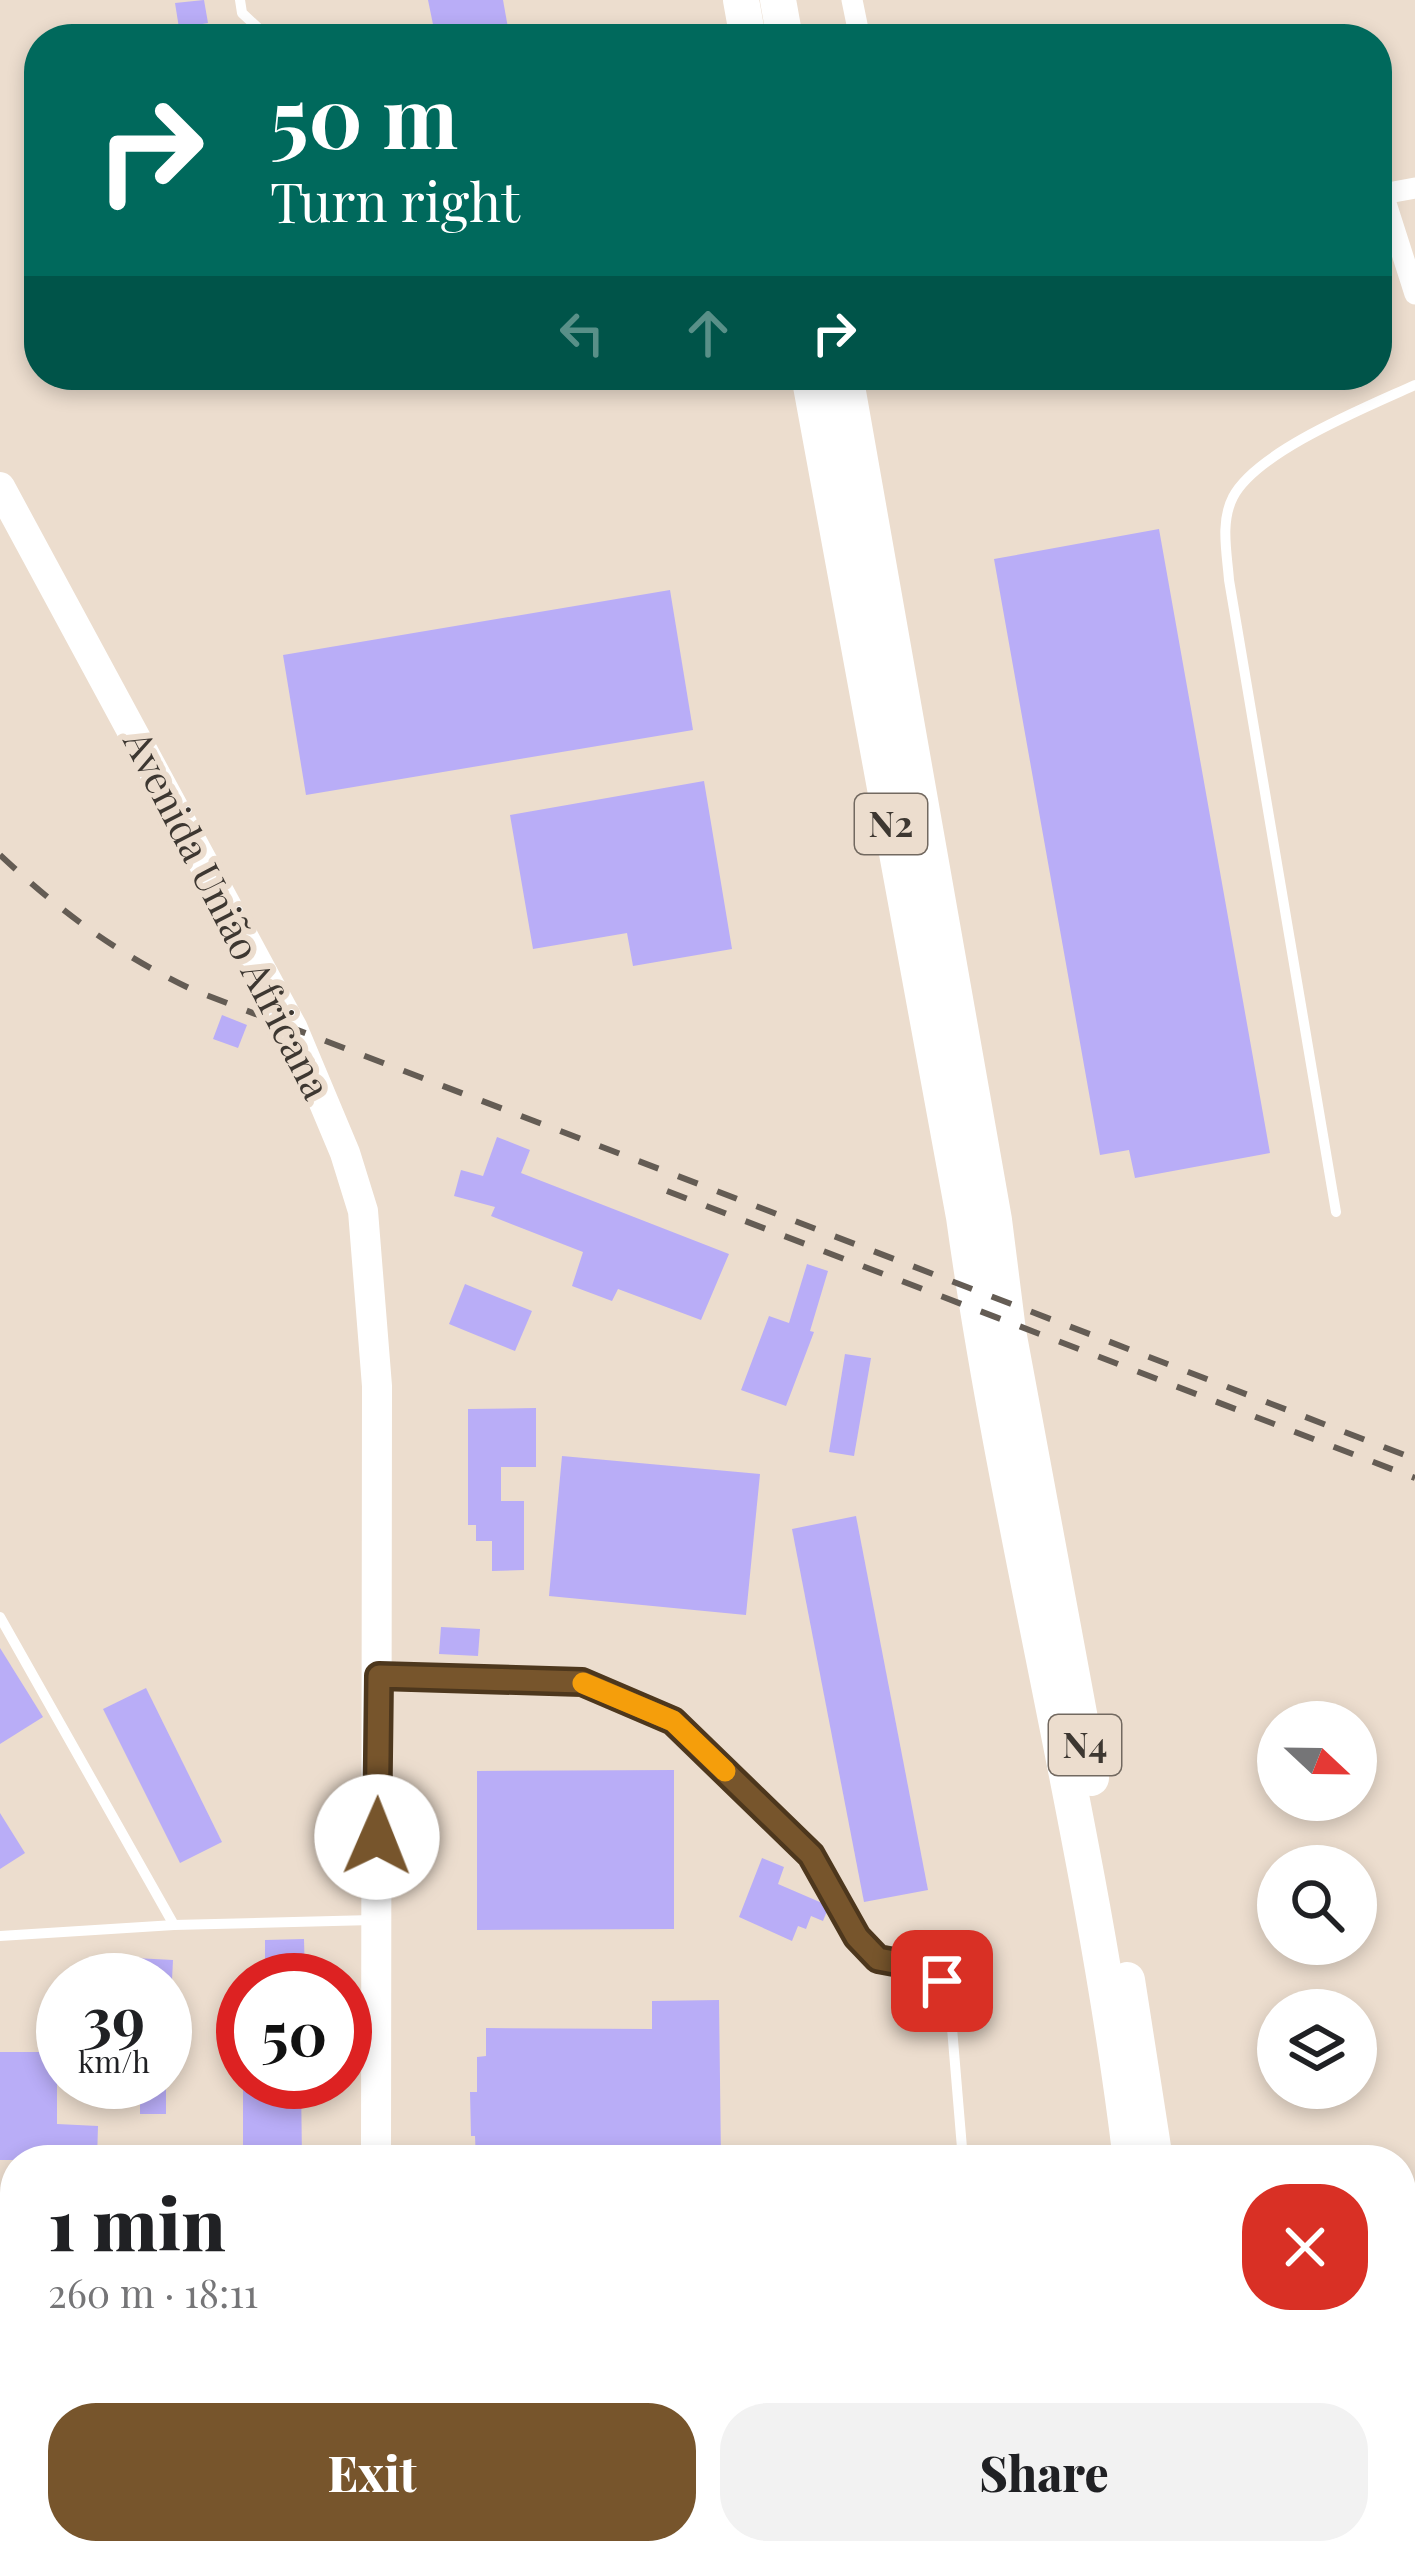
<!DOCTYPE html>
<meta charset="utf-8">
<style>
:root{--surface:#fff;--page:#f2f2f2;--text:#202124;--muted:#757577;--accent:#77552c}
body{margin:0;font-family:"Playfair Display",serif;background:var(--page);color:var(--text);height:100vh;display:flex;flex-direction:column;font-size:45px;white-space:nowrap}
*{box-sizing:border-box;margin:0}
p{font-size:39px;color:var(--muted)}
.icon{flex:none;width:66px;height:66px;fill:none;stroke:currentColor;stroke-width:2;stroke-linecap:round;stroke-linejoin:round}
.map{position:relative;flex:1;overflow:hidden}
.details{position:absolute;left:0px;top:2145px;width:1416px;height:420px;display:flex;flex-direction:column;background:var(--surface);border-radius:48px 48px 0 0;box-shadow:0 6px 18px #0003}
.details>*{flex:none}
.hud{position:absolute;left:24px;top:24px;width:1368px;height:366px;border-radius:48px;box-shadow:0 6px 18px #0003;background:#00695c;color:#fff;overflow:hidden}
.needle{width:78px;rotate:112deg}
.tools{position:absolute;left:1257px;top:1701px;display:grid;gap:24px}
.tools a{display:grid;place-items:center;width:120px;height:120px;border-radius:50%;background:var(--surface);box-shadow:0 6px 18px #0003;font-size:60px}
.speed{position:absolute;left:36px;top:1953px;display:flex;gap:24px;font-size:60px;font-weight:700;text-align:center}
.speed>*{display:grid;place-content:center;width:156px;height:156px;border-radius:50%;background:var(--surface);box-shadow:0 6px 18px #0003;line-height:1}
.speed small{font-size:30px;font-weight:400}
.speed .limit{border:18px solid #d22;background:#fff;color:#111}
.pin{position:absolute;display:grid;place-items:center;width:102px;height:102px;color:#fff;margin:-51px;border-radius:24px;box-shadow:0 6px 18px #0006}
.me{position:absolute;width:132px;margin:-66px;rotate:1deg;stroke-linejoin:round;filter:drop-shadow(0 0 9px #0008)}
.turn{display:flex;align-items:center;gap:42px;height:252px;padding:0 48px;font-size:54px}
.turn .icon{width:156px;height:156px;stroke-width:2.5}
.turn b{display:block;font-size:84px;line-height:102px}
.lanes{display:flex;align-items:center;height:114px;padding:0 48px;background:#0003;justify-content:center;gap:60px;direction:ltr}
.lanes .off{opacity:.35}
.round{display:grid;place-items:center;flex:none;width:126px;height:126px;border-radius:48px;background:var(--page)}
.overview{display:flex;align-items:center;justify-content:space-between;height:204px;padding:0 48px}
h1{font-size:72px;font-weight:800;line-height:90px}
.cta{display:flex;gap:24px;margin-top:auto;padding:24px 48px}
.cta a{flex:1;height:138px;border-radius:48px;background:var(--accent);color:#fff;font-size:48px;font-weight:800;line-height:138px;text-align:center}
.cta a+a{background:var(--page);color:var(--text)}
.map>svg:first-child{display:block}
.building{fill:#b9adf7}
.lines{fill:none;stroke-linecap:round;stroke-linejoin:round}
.lane{stroke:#fff;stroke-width:10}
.street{stroke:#fff;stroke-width:21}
.secondary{stroke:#fff;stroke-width:30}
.highway{stroke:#fff;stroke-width:36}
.rail{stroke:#645c54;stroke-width:6;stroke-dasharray:21 21;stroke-linecap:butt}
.route-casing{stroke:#4d371d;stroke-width:30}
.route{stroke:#77552c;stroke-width:21}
.slow{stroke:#f59e0b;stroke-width:21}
.labels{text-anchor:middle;stroke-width:12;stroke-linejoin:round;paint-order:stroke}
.shield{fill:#ecddce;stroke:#726960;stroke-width:3}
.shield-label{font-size:36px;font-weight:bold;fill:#3d3731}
.street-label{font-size:39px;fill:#3d3731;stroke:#ecddce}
</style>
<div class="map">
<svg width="1415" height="2565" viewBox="0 0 1415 2565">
<rect width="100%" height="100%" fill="#ecddce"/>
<g class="building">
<polygon points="204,0 208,23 179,28 175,3"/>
<polygon points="428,0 503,0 510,39 436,39"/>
<polygon points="1159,529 1270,1153 1135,1178 1129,1150 1100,1155 994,559"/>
<polygon points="670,590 693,730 306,795 283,655"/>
<polygon points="704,781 732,949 633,966 627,933 533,949 510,815"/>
<polygon points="222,1015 247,1025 238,1048 213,1039"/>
<polygon points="497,1137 530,1150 521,1173 729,1254 701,1320 618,1289 612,1301 572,1286 583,1252 491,1216 495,1207 454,1196 461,1170 483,1176"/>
<polygon points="807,1264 828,1271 810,1331 814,1332 786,1406 741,1390 769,1316 789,1323"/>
<polygon points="465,1284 532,1311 515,1351 449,1324"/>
<polygon points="845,1354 871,1358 854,1456 829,1452"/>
<polygon points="536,1408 536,1467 501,1467 501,1501 524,1501 524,1570 492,1571 492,1541 476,1541 476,1525 468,1525 468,1409"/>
<polygon points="562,1456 760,1474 746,1615 549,1596"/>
<polygon points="856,1516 928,1890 864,1902 792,1529"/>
<polygon points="441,1627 480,1629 478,1656 439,1654"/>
<polygon points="0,1648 43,1717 0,1744"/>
<polygon points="146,1688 222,1842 180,1863 103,1709"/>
<polygon points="674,1770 674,1929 477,1930 477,1771"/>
<polygon points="0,1813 25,1853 0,1869"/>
<polygon points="762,1858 784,1867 778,1884 829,1906 823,1921 811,1916 806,1929 798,1926 792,1941 739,1917"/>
<polygon points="304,1939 305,1980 265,1980 265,1940"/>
<polygon points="116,1957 173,1960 172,1980 115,1980"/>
<polygon points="719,2000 721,2160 476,2160 475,2136 471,2136 470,2092 477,2092 477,2057 486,2056 486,2028 652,2029 652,2001"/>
<polygon points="0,2052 57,2052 57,2124 98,2126 97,2160 0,2160"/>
<rect x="140" y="2082" width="26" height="32"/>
<polygon points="243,2082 301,2082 302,2160 243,2160"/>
</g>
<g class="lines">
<g class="lane">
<polyline points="240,0 242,13 270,39"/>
<path d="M1336,1212L1229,580C1227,553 1220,522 1233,497C1257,451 1367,407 1415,385"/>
<polyline points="0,1617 174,1925"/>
<polyline points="382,1676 582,1682 673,1721 811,1855 857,1937 878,1959 931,1969 949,1992 963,2160"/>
<polyline points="0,1936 174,1925 373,1920"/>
<polyline points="0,2241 15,2241"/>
<polyline points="1401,2497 1415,2472"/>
<polyline points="1401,2506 1415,2513"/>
<polyline points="687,2550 688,2565"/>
<polyline points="1286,2550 1287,2565"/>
<polyline points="1337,2550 1337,2565"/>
</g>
<g class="street">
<polyline points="852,0 860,39"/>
<polyline points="1383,194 1415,294"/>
<polyline points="1377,195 1415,188"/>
</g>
<g class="secondary">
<polyline points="0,487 293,1029 345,1153 363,1211 377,1386 376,2160"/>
<polyline points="367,2565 368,2550"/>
</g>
<g class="highway">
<polyline points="741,0 748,39"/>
<polyline points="778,0 785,39"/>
<path d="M809,375L964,1217C1008,1533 1093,1843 1131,2160"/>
<polyline points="845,375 994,1220 1008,1331 1091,1778"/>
<polyline points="1127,1980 1155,2160"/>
<polyline points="1155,2565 1155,2550"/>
<polyline points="1182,2565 1182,2550"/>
</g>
<g class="rail">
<path d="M0,855C62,913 116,953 193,990L1415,1459"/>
<polyline points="667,1191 1415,1478"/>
</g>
</g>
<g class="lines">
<g class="route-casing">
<polyline id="route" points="377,1837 379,1676 582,1682 673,1721 811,1855 857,1937 878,1959 932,1969 942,1981"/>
</g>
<use href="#route" class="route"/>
<polyline class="slow" points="583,1683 673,1721 725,1771"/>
</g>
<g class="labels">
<g class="shield">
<rect x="855" y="794" width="72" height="60" rx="9"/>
<rect x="1049" y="1715" width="72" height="60" rx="9"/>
</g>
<g class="shield-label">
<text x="891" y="837">N2</text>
<text x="1085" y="1758">N4</text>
</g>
<g class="street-label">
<text transform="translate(227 915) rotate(63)" y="14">Avenida União Africana</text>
</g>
</g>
</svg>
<div class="tools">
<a><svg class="needle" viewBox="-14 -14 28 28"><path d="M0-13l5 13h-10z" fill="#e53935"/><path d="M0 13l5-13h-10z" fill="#757577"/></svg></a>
<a><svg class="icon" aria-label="search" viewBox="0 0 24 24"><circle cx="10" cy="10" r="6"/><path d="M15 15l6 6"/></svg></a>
<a><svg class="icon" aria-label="layers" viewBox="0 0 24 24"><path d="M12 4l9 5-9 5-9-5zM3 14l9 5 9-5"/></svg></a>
</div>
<div class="speed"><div>39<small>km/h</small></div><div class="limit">50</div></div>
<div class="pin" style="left:942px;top:1981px;background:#d93025"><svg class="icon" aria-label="arrive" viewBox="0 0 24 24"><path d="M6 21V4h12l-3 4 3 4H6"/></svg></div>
<svg class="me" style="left:377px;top:1837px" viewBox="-20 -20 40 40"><circle r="19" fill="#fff"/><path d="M0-13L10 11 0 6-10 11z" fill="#77552c"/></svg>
<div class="hud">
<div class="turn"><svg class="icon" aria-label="right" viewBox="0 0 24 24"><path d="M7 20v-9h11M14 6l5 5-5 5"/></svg><div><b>50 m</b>Turn right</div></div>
<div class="lanes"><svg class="icon off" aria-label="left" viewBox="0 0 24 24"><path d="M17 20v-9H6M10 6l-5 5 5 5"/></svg><svg class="icon off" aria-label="ahead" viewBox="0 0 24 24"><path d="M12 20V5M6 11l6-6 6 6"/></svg><svg class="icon" aria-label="right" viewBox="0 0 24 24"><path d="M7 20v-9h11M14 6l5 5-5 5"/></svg></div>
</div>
<section class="details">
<div class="overview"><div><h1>1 min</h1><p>260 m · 18:11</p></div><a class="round" style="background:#d93025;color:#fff"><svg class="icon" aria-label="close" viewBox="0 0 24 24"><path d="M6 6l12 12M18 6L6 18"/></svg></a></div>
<div class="cta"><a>Exit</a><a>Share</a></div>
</section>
</div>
